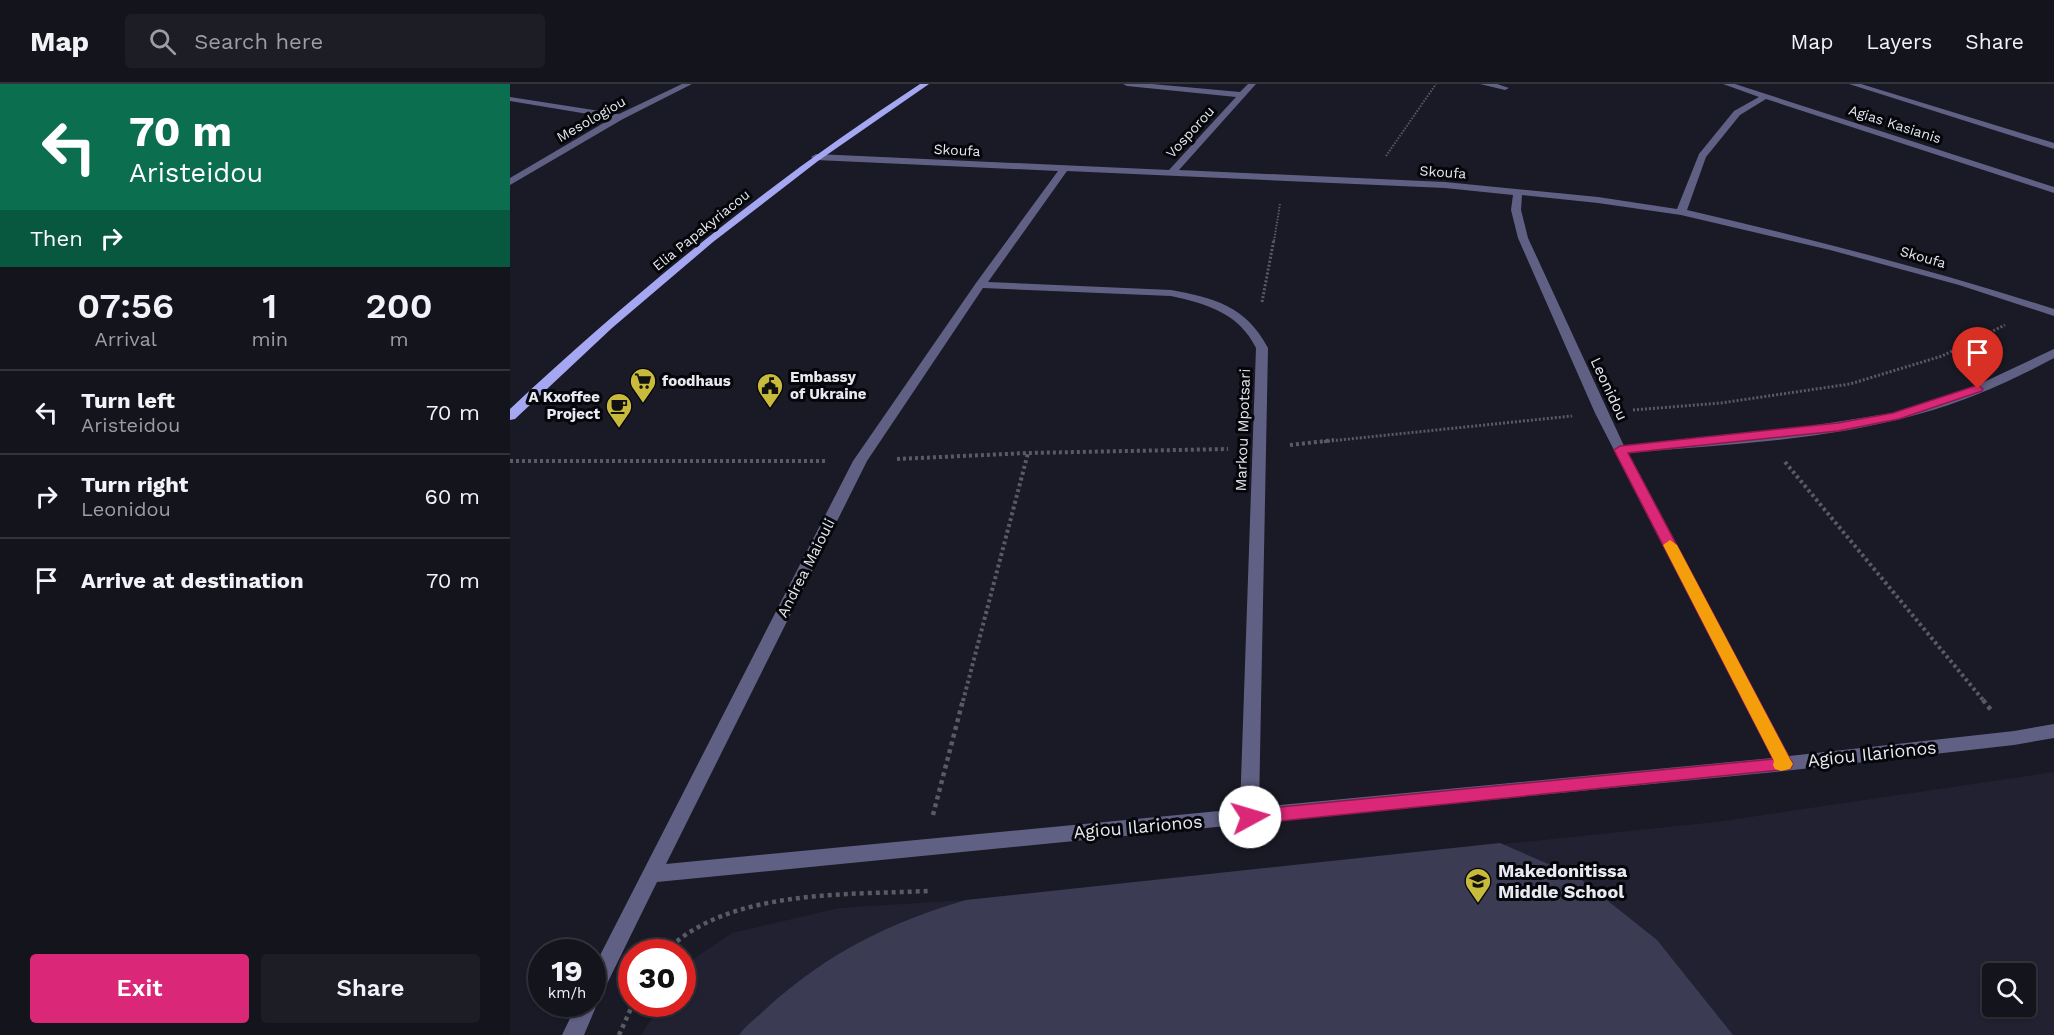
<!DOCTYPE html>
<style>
:root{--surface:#13141c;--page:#1c1d25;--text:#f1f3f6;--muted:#9d9ea3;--line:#32333b;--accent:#db2777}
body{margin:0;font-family:"Work Sans",sans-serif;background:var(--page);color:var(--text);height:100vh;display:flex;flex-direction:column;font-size:22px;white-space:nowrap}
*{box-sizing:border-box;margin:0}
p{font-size:20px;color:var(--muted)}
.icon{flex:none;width:33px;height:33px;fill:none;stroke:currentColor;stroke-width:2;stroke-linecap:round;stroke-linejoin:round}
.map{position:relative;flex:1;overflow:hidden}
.sheet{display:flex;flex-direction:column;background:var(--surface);width:510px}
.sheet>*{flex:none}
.guide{background:#0b6e4f;color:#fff;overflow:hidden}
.fabs{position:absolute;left:1472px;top:879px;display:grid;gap:12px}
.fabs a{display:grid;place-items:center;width:54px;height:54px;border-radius:6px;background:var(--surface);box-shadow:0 2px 4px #0004,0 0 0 2px var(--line);font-size:30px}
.speed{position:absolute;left:18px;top:855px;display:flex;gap:12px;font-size:30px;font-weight:700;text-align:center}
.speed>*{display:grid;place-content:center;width:78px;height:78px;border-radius:50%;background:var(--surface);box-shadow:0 2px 4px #0004,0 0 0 2px var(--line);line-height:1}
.speed small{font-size:15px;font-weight:400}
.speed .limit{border:9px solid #d22;background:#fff;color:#111}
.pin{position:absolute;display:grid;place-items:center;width:51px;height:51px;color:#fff;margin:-62px -26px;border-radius:50% 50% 50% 0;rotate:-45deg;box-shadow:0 0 6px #0007}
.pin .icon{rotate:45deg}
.me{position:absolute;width:66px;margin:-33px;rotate:84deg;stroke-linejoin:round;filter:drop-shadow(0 0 4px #0008)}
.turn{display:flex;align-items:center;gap:21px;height:126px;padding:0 30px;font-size:27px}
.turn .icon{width:78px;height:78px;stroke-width:2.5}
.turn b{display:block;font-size:42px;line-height:51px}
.then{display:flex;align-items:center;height:57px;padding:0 30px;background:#0003;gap:12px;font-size:22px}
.eta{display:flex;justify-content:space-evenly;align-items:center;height:102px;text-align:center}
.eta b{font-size:36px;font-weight:600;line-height:42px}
.button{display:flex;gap:12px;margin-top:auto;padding:12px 30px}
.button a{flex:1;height:69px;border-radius:6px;background:var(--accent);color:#fff;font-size:24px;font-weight:600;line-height:69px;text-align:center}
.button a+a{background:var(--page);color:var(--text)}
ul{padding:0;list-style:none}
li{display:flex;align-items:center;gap:18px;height:84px;padding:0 30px;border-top:2px solid var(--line)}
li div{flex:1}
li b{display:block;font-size:22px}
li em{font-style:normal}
header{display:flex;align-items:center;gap:36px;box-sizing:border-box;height:84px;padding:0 30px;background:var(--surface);border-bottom:2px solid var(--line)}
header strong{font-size:28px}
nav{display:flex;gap:33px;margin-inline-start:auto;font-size:21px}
.search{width:420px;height:54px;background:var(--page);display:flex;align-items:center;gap:15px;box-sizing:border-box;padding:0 21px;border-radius:6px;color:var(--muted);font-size:22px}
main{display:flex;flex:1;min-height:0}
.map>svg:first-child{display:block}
.built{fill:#212132;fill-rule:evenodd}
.green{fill:#3b3c54}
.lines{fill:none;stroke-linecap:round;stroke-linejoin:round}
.path-far3{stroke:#5a5a64;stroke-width:2;stroke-dasharray:1.5 1.5;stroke-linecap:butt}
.path-far2{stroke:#5a5a64;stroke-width:3;stroke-dasharray:2 2;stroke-linecap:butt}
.path-far1{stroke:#5a5a64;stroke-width:4;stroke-dasharray:3 3;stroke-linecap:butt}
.path{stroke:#5a5a64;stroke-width:4.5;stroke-dasharray:4 4;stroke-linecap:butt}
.minor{fill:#606084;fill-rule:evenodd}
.major{fill:#a6a7f2;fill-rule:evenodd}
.route{fill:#db2777;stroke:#8e194d;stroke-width:1.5}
.slow{fill:#f59e0b}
.labels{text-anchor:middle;stroke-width:6;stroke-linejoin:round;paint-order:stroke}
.far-street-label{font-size:14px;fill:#e8e8f0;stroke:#05060a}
.poi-label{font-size:15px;font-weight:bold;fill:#e8e8f0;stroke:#05060a;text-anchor:start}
.street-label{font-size:15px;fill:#e8e8f0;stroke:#05060a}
.near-street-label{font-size:18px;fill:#e8e8f0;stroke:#05060a}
.near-poi-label{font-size:18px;font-weight:bold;fill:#e8e8f0;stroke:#05060a;text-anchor:start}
</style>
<header>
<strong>Map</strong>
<div class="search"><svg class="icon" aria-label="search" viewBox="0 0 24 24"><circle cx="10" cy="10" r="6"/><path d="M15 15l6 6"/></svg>Search here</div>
<nav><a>Map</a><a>Layers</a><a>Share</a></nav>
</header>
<main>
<section class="sheet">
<div class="guide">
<div class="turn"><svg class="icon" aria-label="left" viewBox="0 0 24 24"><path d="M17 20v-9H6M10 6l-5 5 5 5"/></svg><div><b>70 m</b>Aristeidou</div></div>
<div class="then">Then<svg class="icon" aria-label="right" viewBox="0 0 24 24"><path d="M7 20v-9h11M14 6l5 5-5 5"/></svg></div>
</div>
<div class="eta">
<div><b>07:56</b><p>Arrival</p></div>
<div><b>1</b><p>min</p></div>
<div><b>200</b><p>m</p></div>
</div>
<ul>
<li><svg class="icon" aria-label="left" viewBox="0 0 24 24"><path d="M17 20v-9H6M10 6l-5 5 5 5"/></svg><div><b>Turn left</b><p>Aristeidou</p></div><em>70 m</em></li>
<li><svg class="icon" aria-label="right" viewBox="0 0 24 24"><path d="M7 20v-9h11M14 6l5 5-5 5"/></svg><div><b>Turn right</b><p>Leonidou</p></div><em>60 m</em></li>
<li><svg class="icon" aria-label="arrive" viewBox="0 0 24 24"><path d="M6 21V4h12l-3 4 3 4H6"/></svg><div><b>Arrive at destination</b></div><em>70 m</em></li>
</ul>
<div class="button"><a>Exit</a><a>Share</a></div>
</section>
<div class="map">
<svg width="1544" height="951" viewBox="0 0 1544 951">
<rect width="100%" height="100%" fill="#191a25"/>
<path class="built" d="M1544,688V951H131L151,920H172L173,891L185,874L222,849L329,824L456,816L1206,738ZM1482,890H1515V922H1482Z"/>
<path class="green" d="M990,759L1068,793L1147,856L1223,951H229C237,940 249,932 259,922C318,869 380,838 456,816Z"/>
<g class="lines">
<g class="path-far3">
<polyline points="876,72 926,0"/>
<polyline points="764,157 770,120"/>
</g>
<g class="path-far2">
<polyline points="752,218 764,155"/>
<polyline points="1123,326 1211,319 1340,300 1432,272 1495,241"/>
<polyline points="810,358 1062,332"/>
</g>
<g class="path-far1">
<polyline points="780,361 824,356"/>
<polyline points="387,375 518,369 718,365"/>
<polyline points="0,377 317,377"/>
<polyline points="1275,378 1474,617"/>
<polyline points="453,617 518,369"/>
</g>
<g class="path">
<polyline points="1473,616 1481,626"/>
<polyline points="423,731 453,616"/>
<path d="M155,868C217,805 336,811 418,807"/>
<polyline points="109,951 123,920"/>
</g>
<g class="minor">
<polygon points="172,0 182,0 113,35 0,101 0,94 102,34 0,17 0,13 109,30"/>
<path d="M613,0H642L730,8L738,0H746L669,86L935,98L1088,113L1167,125L1189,70L1224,27L1249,13L1213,0H1225L1544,103V109L1256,15L1230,31L1196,73L1177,126C1301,155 1423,186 1544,225V232L1449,201L1320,166L1171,131L1088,119L1012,111L1011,126L1018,154L1114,362L1281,345L1383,329L1461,304L1544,265V274C1501,297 1456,317 1409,330C1315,357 1215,360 1118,369L1279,672L1504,647L1544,640V654L1504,661L1274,687L147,798L88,918L74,951H52L67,920H82V887L343,377L466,199L548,87L306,76L301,73L306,70L659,86L726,13L617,2ZM557,87L935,104L1003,111L1001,126L1008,154L1085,329L1262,674L749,723L758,264C736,222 704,214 661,206L478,198ZM473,204L661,212C697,220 729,229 746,264L730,725L156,780L357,377Z"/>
<polygon points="970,0 987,0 999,4 995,6"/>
<polygon points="1339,0 1351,0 1544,59 1544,65"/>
</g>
<path class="major" d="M410,0H419L308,77L203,158L102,244L5,335L0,336V325C128,205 263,96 410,0Z"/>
</g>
<polygon class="route" points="1468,301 1473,305 1472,307 1389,335 1328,347 1118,369 1280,675 1283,680 1280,685 740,740 733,738 731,733 733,728 740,726 1263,675 1104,366 1110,362 1328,339 1383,329"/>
<polygon class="slow" points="1160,456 1167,461 1280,675 1283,680 1280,685 1271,687 1265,685 1263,681 1264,677 1153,461"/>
<defs>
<g id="supermarket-pin" transform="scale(1.35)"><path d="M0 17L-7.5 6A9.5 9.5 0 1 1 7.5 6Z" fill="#c8bb3b" stroke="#05060a"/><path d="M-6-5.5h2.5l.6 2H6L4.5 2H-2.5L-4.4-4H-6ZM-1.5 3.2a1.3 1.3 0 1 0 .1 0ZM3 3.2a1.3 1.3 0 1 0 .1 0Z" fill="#111"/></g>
<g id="civic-pin" transform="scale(1.35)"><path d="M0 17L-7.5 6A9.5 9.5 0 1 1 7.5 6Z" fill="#c8bb3b" stroke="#05060a"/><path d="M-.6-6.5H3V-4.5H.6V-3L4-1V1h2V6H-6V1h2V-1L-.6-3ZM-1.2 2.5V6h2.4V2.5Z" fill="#111"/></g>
<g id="cafe-pin" transform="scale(1.35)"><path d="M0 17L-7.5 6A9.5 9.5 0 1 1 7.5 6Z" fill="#c8bb3b" stroke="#05060a"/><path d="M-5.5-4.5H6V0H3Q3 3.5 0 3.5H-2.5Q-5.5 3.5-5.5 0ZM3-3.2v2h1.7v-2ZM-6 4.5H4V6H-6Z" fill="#111"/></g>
<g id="school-pin" transform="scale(1.35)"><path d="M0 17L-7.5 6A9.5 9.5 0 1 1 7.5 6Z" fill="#c8bb3b" stroke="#05060a"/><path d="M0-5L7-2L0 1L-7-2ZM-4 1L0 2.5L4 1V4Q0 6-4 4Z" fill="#111"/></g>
</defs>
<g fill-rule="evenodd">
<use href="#supermarket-pin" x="133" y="297"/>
<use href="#civic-pin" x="260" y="302"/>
<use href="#cafe-pin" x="109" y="322"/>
<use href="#school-pin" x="968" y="797"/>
</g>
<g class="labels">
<g class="far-street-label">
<text transform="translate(81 35) rotate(-30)" y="5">Mesologiou</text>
<text transform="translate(1385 40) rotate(18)" y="5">Agias Kasianis</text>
<text transform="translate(680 48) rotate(-48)" y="5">Vosporou</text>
<text transform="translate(447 66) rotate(3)" y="5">Skoufa</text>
<text transform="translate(933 88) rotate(4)" y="5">Skoufa</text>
<text transform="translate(191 146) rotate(-39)" y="5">Elia Papakyriacou</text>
<text transform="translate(1413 173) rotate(16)" y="5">Skoufa</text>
</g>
<g class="poi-label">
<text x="280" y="298">Embassy<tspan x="280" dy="17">of Ukraine</tspan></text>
<text x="152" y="302">foodhaus</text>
<text x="90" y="318" text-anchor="end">A Kxoffee<tspan x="90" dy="17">Project</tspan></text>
</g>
<g class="street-label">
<text transform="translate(1099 305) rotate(65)" y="5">Leonidou</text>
<text transform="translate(733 346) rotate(-88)" y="5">Markou Mpotsari</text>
<text transform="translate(296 484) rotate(-63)" y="5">Andrea Maiouli</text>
</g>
<g class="near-street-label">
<text transform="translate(1362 670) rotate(-6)" y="6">Agiou Ilarionos</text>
<text transform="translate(628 743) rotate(-5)" y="6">Agiou Ilarionos</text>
</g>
<g class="near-poi-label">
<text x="988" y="793">Makedonitissa<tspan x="988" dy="21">Middle School</tspan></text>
</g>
</g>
</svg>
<div class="fabs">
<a><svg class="icon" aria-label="search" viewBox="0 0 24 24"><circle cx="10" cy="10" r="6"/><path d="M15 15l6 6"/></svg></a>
</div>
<div class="speed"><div>19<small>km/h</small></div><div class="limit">30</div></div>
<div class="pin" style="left:1468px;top:305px;background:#d93025"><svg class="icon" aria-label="arrive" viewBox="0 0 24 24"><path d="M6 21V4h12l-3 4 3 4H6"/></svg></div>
<svg class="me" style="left:740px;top:733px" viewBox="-20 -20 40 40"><circle r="19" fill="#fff"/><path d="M0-13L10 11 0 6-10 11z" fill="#db2777"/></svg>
</div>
</main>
